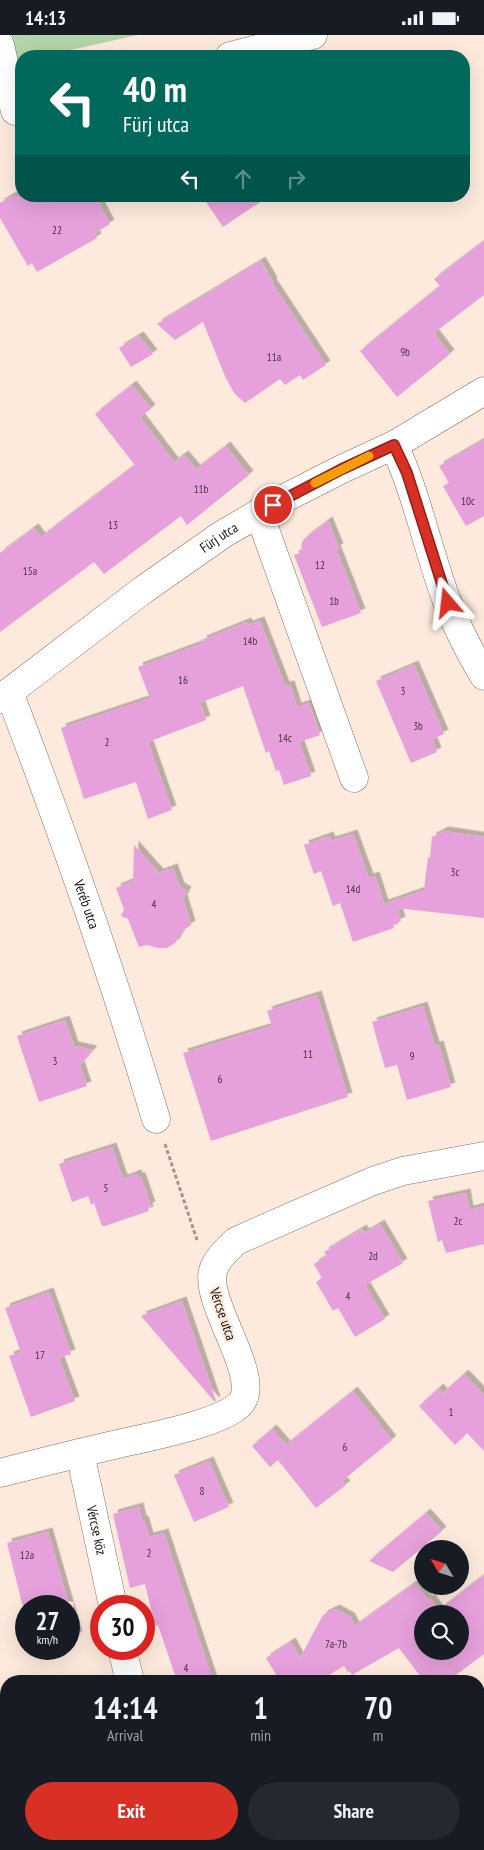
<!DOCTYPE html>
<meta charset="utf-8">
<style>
:root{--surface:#171b24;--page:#242831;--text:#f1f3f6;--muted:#9ea1a6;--accent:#d93025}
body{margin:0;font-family:"PT Sans Narrow",sans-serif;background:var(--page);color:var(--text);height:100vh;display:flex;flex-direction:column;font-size:19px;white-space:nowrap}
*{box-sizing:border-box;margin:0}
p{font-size:16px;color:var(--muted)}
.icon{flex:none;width:28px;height:28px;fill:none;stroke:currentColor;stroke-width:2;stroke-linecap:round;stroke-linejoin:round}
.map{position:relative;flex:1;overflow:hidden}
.sheet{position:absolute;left:0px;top:1640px;width:485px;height:175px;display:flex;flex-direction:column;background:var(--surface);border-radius:20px 20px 0 0;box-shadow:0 5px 20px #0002}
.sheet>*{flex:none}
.hud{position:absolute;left:15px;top:15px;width:455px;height:152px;border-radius:20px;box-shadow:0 5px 20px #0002;background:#00695c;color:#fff;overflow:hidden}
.needle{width:32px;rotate:308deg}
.fabs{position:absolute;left:414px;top:1505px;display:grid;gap:10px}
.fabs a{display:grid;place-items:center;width:55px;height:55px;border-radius:50%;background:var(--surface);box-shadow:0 5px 20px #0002;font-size:25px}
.speed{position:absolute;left:15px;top:1560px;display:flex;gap:10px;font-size:25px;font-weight:700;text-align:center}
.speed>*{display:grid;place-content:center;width:65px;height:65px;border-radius:50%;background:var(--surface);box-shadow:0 5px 20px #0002;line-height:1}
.speed small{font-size:12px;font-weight:400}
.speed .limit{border:8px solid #d22;background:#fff;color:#111}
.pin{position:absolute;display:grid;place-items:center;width:42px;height:42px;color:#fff;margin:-21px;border:2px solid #fff;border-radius:50%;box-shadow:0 1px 5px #0007}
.me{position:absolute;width:55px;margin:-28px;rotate:343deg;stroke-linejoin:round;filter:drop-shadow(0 0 4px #0008)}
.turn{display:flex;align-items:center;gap:18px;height:105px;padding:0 25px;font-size:22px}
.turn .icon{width:65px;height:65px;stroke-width:2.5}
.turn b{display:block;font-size:35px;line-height:42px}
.lanes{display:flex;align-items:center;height:48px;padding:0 25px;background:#0003;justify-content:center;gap:25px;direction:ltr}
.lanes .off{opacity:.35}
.eta{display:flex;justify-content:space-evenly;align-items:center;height:85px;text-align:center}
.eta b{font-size:30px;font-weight:800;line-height:35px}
.button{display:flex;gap:10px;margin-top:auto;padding:10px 25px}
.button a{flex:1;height:58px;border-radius:30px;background:var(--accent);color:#fff;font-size:20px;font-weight:800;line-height:58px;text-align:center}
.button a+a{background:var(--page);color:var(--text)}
.status{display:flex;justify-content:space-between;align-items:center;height:35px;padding:0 25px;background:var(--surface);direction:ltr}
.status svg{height:14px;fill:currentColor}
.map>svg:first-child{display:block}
.green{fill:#b4d4a9}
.building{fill:#e6a0db;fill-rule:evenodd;filter:url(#shadow)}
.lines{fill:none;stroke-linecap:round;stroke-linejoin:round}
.minor-casing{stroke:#817166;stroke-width:29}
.path{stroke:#a3958c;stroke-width:3;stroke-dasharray:4 2.5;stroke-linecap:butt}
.minor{stroke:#fff;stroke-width:28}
.route-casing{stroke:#8d1f18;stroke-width:12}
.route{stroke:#d93025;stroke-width:9}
.slow{stroke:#f59e0b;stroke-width:9}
.labels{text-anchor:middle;stroke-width:5;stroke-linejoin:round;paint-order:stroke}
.number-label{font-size:11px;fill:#49333f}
.street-label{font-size:14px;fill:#150f0b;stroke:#fdeadd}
</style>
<div class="status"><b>14:13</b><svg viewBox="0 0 49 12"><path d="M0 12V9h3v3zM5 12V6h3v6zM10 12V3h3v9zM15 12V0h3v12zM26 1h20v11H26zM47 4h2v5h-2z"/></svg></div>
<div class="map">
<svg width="484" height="1815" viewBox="0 0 484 1815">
<defs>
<filter id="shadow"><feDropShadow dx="4.5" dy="-4.5" stdDeviation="0" flood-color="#0004"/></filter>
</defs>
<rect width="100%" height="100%" fill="#fdeadd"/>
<polygon class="green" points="12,0 138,0 43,21 21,21 21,26 18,27"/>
<g class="building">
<polygon points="12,161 95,161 110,189 95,198 97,203 37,237 32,228 28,231 0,183 0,168"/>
<polygon points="202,161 269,161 223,192"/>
<polygon points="484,206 484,260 434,298 450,319 397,362 360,316 440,251 434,244"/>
<polygon points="261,226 273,247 272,248 326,330 303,345 300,340 285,350 280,344 245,368 234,358 225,341 203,287 175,305 157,289"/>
<polygon points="139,301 153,319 131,332 119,313"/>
<polygon points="132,350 151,374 140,382 174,427 184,420 196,434 226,411 249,440 187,490 181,481 104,539 94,527 0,597 0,518 34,493 41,502 135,430 95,379"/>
<polygon points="484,405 484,481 466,491 443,451 449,448 439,431"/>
<polygon points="328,486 339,513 336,514 361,578 322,592 294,520 301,518 302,507 305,503"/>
<polygon points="260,586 285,651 290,650 297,672 309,668 320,700 299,707 311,741 284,750 279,735 276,736 269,716 266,718 243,651 200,668 206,685 148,707 172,775 148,784 136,747 84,764 61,693 150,663 138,632 203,608 202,605 247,587 248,590"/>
<polygon points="414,630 444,699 432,704 437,717 411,728 376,646"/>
<polygon points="444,796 484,802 484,883 397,873 401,886 393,890 394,893 353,907 340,868 333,871 321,836 314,839 304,810 329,801 331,806 353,799 369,843 375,841 384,869 424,855 428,822 430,823 432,802"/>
<polygon points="134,810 159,838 173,833 180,852 187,856 183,864 191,890 182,896 175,908 167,913 157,913 147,910 139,912 128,884 121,881 124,874 116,853 133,846"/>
<polygon points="317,960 348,1062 211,1106 183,1018 272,991 267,976"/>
<polygon points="423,971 435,1011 439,1010 451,1052 407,1065 397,1030 385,1033 372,987"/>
<polygon points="65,985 74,1011 93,1015 80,1030 87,1051 39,1067 17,1001"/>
<polygon points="112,1112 123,1144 137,1139 138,1142 141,1142 151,1171 148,1172 149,1176 105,1191 102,1191 94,1168 91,1170 88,1161 72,1167 59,1129"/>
<polygon points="466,1158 469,1175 484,1171 484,1209 446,1218 442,1205 438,1207 428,1166"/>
<polygon points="380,1189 403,1228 365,1250 385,1284 355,1302 338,1273 333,1276 316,1247 322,1243 314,1229 327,1221 324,1217 337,1209 362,1194 365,1198"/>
<polygon points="49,1257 71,1319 59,1323 75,1366 31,1382 9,1321 21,1317 5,1273"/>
<polygon points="182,1266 216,1366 214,1366 141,1281"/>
<polygon points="464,1339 484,1360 484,1416 467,1398 455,1410 419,1371 439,1353 443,1358"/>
<polygon points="353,1356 392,1405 342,1446 346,1450 316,1473 278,1425 270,1432 252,1411 272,1394 286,1410"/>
<polygon points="209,1426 229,1472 194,1487 174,1440"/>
<polygon points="139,1472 142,1485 144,1485 149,1502 164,1498 213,1646 177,1646 158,1590 155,1591 145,1549 130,1553 113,1479"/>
<polygon points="426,1478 442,1496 393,1537 369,1526"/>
<polygon points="48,1497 78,1601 69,1603 69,1571 26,1571 26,1584 7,1508"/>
<path d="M484,1540V1619L448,1646H424L399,1613L352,1640L350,1636L348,1637L344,1631L319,1646H280L266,1623L291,1607L300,1623L323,1580L335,1574L350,1582L355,1591L415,1548L428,1565L430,1563L439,1575ZM422,1579H460V1616H422Z"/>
</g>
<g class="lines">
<g class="minor-casing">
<g id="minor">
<polyline points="0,10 15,76"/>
<polyline points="230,21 313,0"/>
<path d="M394,410C418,462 428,517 448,569C458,594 470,618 484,641"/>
<polyline points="259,478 354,743"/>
<path id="s1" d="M9,657C63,798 113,940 156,1084"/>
<path id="s2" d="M0,664L143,555L223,499L287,462L342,434L394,410L484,356"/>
<path id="s3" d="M80,1418L113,1571"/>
<path d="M0,1438C39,1428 79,1418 118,1409C148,1402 220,1389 240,1369C264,1344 204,1268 213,1236C217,1223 227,1215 236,1206L373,1146L403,1136L484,1121"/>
<polyline points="122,1614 130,1646"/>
<polyline points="479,1703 484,1699"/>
<polyline points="194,1809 197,1815"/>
<polyline points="354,1815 361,1809"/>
</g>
</g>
<g class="path">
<polyline points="165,1109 197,1205"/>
<polyline points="479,1770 484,1770"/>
</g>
<use href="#minor" class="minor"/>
</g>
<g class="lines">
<g class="route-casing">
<polyline id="route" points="273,470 342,434 394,410 407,438 448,568"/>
</g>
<use href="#route" class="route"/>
<polyline class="slow" points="315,448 369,421"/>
</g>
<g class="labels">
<g class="number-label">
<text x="57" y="199">22</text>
<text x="405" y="321">9b</text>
<text x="274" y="326">11a</text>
<text x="201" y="458">11b</text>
<text x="468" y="470">10c</text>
<text x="113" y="494">13</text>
<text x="320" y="534">12</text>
<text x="30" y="540">15a</text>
<text x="334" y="570">1b</text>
<text x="250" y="610">14b</text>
<text x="183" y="649">16</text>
<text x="403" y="660">3</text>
<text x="418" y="695">3b</text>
<text x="285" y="707">14c</text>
<text x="107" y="711">2</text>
<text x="455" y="841">3c</text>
<text x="353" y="858">14d</text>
<text x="154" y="873">4</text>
<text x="308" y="1023">11</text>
<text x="412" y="1025">9</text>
<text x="55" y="1030">3</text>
<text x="220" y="1048">6</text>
<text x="106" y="1157">5</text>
<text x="458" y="1190">2c</text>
<text x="373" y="1225">2d</text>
<text x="348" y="1265">4</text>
<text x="40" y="1324">17</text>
<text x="451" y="1381">1</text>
<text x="345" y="1416">6</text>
<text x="202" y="1460">8</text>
<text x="149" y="1522">2</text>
<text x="27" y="1524">12a</text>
<text x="336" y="1613">7a-7b</text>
<text x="186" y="1637">4</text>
</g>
<g class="street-label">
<text dy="5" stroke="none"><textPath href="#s2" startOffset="272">Fürj utca</textPath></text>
<text dy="5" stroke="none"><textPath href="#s1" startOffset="226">Veréb utca</textPath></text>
<text transform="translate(223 1279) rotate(71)" y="5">Vércse utca</text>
<text dy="5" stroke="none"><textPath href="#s3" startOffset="79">Vércse köz</textPath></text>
</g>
</g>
</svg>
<div class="fabs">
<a><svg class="needle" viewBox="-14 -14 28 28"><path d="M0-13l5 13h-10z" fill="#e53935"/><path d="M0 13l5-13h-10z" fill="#9ea1a6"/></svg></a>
<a><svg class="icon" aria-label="search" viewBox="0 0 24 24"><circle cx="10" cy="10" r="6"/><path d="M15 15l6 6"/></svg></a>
</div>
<div class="speed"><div>27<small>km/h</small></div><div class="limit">30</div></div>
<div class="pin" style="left:273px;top:470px;background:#d93025"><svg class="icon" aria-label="arrive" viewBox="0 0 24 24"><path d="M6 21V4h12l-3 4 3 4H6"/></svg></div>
<svg class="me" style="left:448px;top:568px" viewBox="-20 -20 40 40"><path d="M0-17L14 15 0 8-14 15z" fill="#d93025" stroke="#fff" stroke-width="4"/></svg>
<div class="hud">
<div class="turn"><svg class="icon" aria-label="left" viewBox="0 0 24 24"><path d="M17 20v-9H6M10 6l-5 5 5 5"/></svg><div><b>40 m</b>Fürj utca</div></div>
<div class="lanes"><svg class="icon" aria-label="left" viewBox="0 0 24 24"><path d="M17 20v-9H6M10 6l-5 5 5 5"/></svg><svg class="icon off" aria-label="ahead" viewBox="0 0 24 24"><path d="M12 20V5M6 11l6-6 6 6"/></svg><svg class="icon off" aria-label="right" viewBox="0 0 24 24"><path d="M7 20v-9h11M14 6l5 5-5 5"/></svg></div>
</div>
<section class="sheet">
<div class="eta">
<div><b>14:14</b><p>Arrival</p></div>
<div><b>1</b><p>min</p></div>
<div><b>70</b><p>m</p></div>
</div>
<div class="button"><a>Exit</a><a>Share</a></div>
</section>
</div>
